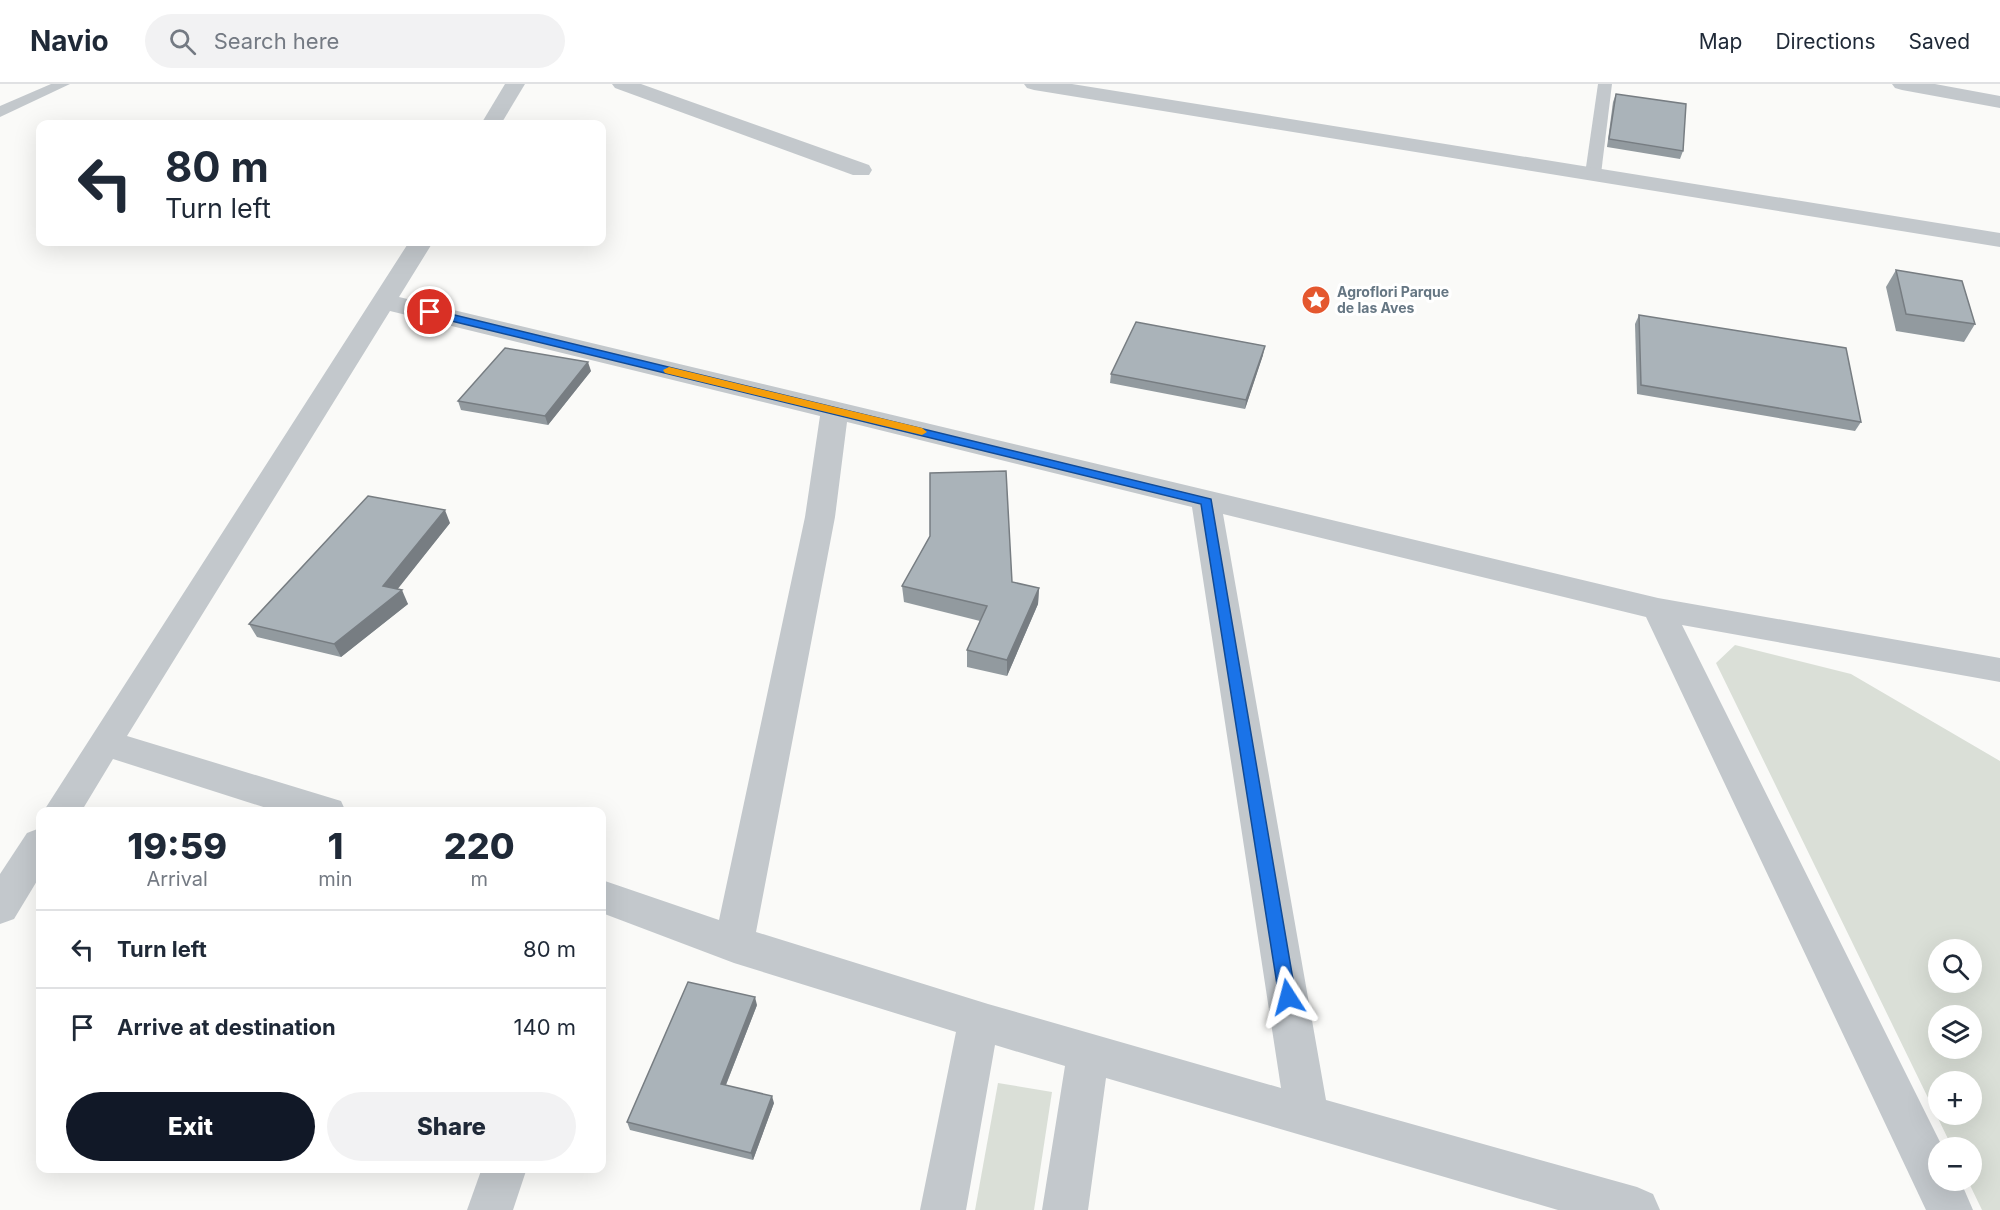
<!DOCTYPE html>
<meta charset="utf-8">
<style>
:root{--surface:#fff;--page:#f2f2f3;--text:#1f2937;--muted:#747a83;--line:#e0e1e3;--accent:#111827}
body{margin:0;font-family:Inter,sans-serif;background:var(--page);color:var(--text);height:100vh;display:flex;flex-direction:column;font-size:22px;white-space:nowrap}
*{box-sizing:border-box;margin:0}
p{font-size:20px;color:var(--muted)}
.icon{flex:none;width:33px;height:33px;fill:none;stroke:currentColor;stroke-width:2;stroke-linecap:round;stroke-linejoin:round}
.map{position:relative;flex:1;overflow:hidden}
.drawer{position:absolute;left:36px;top:723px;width:570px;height:366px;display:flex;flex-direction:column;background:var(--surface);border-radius:12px;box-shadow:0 6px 24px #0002}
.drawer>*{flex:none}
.guide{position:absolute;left:36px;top:36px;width:570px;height:126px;border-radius:12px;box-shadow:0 6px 24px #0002;background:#fff;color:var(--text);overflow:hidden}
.tools{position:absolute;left:1928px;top:855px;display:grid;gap:12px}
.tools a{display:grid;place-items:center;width:54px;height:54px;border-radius:50%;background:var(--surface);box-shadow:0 6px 24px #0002;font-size:30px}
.pin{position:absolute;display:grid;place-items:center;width:51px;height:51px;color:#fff;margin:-26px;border:3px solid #fff;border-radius:50%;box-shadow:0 2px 6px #0007}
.me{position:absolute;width:66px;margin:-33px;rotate:351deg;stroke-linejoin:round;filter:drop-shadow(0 0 4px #0008)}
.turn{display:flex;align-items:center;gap:21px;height:126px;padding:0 30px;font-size:27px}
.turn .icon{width:78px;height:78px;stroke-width:2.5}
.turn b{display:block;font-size:42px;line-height:51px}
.eta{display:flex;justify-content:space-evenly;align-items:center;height:102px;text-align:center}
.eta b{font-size:36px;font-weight:800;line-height:42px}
.button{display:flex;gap:12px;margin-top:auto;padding:12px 30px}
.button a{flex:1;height:69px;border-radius:36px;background:var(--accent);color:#fff;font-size:24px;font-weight:800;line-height:69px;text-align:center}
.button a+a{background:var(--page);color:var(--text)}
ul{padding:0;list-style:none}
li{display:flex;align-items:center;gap:18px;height:78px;padding:0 30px;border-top:2px solid var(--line)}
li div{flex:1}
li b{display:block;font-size:22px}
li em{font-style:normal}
header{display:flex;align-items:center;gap:36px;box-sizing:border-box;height:84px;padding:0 30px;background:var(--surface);border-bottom:2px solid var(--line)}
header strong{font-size:28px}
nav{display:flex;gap:33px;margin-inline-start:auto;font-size:21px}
.search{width:420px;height:54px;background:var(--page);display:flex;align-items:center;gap:15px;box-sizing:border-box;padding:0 21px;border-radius:33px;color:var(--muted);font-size:22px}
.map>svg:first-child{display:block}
.green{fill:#dadfd7;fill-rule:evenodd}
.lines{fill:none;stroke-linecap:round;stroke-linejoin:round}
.service{fill:#c3c8cc;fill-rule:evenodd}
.minor{fill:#c3c8cc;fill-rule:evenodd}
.wall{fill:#929a9f}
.shaded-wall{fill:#777d82}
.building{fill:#aab3b9;stroke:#777d82;stroke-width:1.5}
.route{fill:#1a73e8;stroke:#114b97;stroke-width:1.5}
.slow{fill:#f59e0b}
.labels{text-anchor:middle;stroke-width:6;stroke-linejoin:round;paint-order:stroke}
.far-poi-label{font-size:14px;font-weight:bold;fill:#657683;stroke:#fff;text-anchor:start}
</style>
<header>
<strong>Navio</strong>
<div class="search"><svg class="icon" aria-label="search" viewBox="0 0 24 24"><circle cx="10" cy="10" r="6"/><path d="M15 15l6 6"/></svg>Search here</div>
<nav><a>Map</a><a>Directions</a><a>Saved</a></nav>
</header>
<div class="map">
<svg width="2000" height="1126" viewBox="0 0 2000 1126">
<rect width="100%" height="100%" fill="#fafaf8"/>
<g class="green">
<path d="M1735,561L1851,590L2000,677V1126H1982L1968,1097L1971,1096V1064L1952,1063L1716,579ZM1938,866H1971V898H1938ZM1938,932H1971V964H1938ZM1938,998H1971V1030H1938Z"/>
<polygon points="998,999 1052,1008 1034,1126 975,1126"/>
</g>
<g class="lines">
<g class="service">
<polygon points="51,0 70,0 0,33 0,22"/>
<polygon points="1598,0 1612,0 1601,90 1593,95 1585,90"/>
</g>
<g class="minor">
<polygon points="505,0 525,0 501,40 481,40"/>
<polygon points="612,0 641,0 869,81 872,86 869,91 853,91 615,4"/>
<polygon points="1024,0 1072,0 2000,149 2000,163 1034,6 1027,4"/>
<polygon points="1892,0 1935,0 2000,12 2000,24 1902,6 1895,4"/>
<path d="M409,158H433L399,213L1658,514L2000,574V598L1682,541L1943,1064H1938V1096H1960L1973,1126H1926L1646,533L1223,430L1326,1016L1637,1103L1653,1110L1660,1126H1558L1106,994L1088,1126H1042L1065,982L995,961L966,1126H920L956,948L734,879L602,829V796L719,836L805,433L820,332L390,227L127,652L341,717L346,728H279L113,675L81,728H43ZM847,338L1192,423L1281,1004L988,920L756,848L835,433Z"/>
<polygon points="40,744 40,792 14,835 0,840 0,790 27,749"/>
<polygon points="482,1084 527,1084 513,1126 467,1126"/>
</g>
</g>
<g class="wall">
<polygon points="1616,10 1683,67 1680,75 1607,63 1613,18"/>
<polygon points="1896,186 1975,240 1964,258 1896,247 1886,203"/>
<polygon points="1639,231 1861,338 1855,347 1637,310 1635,240"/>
<polygon points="1263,271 1245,325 1110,299 1111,290"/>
<polygon points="591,287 548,341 461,326 458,317"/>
<polygon points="450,439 397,505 408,520 341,573 257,553 249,540"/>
<polygon points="1012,498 1039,504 1038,520 1007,592 967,583 967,566 980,537 904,518 902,502"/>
<polygon points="757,921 726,1001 774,1019 753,1076 630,1046 627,1038"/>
</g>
<g class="shaded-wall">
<polygon points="1265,262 1263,271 1245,325 1246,316"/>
<polygon points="588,278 591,287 548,341 545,332"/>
<polygon points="445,426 450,439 389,516 383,502"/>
<polygon points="1039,504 1038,520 1007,592 1007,576"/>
<polygon points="402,506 408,520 341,573 334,560"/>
<polygon points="755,913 757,921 723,1008 721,1000"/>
<polygon points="772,1012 774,1019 753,1076 751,1069"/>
</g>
<g class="building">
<polygon points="1616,10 1686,20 1683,67 1609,55"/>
<polygon points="1896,186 1962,197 1975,240 1906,230"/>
<polygon points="1639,231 1846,264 1861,338 1641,301"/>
<polygon points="1136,238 1265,262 1246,316 1111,290"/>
<polygon points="505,264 588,278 545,332 458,317"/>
<polygon points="1006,387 1012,498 1039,504 1007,576 967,566 987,522 902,502 930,452 930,389"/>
<polygon points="368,412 445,426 383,502 402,506 334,560 249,540"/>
<polygon points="688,898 755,913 721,1000 772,1012 751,1069 627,1038"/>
</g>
<polygon class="route" points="430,225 1211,415 1296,913 1294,918 1288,920 1282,918 1279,913 1201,420 427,231 425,228"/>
<polygon class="slow" points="669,283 922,344 927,348 922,351 665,289 663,286"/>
<defs>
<g id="sight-disc" transform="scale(1.5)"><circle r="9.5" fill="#e4572e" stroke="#fff"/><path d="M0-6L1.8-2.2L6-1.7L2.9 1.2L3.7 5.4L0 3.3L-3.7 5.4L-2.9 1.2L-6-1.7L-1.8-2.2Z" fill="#fff"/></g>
</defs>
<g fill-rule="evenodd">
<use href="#sight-disc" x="1316" y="216"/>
</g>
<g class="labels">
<g class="far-poi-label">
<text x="1337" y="213">Agroflori Parque<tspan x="1337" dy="16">de las Aves</tspan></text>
</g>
</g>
</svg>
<div class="tools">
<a><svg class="icon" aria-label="search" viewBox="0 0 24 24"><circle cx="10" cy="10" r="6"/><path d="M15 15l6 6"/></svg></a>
<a><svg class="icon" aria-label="layers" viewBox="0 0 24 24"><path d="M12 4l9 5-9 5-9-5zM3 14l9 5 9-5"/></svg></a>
<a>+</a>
<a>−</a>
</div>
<div class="pin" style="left:430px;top:228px;background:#d93025"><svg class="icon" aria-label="arrive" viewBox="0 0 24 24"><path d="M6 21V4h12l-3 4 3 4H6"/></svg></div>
<svg class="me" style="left:1288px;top:913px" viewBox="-20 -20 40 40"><path d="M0-17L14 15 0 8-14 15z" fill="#1a73e8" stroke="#fff" stroke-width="4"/></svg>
<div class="guide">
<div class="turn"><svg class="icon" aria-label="left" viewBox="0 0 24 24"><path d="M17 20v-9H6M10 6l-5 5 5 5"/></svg><div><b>80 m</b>Turn left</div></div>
</div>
<section class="drawer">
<div class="eta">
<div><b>19:59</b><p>Arrival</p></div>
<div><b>1</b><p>min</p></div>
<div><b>220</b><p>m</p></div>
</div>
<ul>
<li><svg class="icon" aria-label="left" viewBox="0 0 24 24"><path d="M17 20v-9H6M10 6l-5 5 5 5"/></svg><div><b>Turn left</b></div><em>80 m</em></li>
<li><svg class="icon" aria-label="arrive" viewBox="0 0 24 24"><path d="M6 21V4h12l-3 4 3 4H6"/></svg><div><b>Arrive at destination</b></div><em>140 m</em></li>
</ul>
<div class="button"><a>Exit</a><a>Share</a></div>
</section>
</div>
